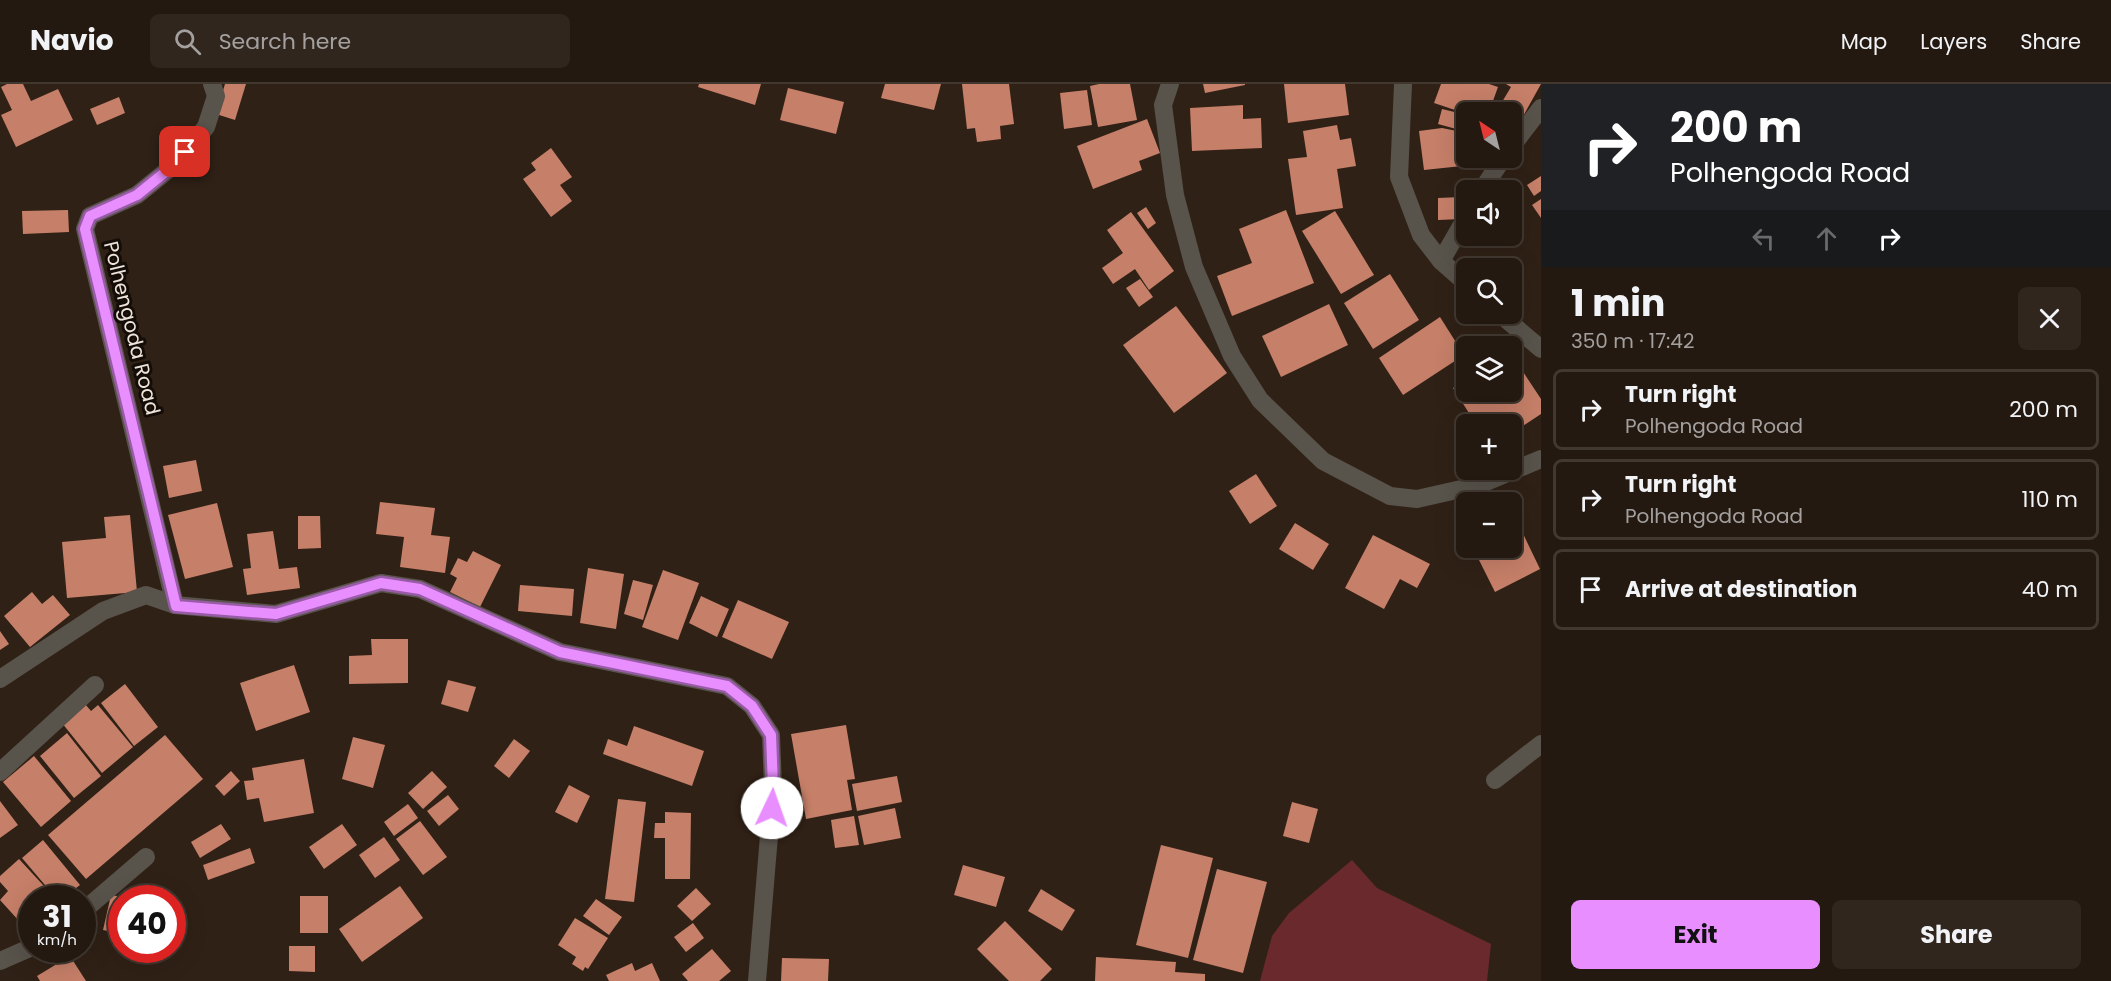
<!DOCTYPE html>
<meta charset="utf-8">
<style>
:root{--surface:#241910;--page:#30261e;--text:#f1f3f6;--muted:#a3a09f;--line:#413830;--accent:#e98efe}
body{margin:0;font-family:Poppins,sans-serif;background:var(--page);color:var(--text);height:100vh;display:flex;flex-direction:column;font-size:22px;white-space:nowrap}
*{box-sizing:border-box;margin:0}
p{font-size:20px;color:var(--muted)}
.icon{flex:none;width:33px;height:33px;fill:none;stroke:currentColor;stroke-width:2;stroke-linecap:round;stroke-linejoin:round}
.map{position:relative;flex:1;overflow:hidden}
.panel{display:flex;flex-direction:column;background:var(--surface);width:570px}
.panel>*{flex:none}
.guide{background:#202124;color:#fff;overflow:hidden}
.needle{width:39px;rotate:325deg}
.fabs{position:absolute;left:1456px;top:18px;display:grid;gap:12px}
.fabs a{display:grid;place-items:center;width:66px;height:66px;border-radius:9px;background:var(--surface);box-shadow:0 6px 24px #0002,0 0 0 2px var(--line);font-size:30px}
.speed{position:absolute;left:18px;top:801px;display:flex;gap:12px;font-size:30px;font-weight:700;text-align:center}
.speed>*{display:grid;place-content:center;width:78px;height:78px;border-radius:50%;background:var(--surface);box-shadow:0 6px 24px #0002,0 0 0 2px var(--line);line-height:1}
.speed small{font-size:15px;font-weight:400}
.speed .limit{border:9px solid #d22;background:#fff;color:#111}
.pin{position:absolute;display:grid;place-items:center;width:51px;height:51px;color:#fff;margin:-26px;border-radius:12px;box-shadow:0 3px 9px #0006}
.me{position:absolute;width:66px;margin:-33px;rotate:3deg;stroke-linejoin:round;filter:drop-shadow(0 0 4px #0008)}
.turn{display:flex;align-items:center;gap:21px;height:126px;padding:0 30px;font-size:27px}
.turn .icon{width:78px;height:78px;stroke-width:2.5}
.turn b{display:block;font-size:42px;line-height:51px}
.lanes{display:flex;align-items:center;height:57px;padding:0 30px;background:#0003;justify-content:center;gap:30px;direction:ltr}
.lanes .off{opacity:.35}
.round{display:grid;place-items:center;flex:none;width:63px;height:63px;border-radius:9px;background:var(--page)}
.head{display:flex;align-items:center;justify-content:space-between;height:102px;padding:0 30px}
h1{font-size:36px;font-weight:700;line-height:45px}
.action{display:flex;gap:12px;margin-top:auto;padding:12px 30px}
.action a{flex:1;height:69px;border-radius:9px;background:var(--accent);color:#111;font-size:24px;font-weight:700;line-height:69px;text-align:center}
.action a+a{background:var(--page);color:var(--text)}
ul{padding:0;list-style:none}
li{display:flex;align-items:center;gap:18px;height:81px;margin:0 12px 9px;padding:0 18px;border:3px solid var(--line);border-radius:9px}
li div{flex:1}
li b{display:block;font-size:22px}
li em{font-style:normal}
header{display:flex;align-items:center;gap:36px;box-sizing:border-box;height:84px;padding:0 30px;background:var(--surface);border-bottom:2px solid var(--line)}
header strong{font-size:28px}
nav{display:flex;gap:33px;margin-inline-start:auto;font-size:21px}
.search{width:420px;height:54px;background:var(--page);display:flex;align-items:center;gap:15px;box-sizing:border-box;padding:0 21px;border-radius:9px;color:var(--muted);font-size:22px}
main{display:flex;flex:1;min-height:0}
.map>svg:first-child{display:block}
.green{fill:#6a292d}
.building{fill:#c67f69}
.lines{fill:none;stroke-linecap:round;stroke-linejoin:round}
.minor{stroke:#58534b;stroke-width:18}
.route-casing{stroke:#975ca5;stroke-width:15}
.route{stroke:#e98efe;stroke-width:10}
.labels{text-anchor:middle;stroke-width:6;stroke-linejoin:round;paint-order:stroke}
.street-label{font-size:20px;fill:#eee4dc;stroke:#130c07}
</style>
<header>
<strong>Navio</strong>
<div class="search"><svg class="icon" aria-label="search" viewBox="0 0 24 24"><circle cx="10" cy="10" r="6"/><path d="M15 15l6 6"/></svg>Search here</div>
<nav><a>Map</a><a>Layers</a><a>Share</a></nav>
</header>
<main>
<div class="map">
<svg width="1541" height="897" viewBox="0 0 1541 897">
<rect width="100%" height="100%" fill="#302116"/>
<polygon class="green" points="1352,776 1377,804 1491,860 1487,897 1260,897 1272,852 1289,829"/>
<g class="building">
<polygon points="7,0 23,0 31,17 58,5 73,36 16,63 1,31 12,26 1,3"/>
<polygon points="225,0 246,0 235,36 216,30"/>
<polygon points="699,0 761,0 755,21 698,3"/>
<polygon points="885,0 941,0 934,26 881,14"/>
<polygon points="962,0 1009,0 1014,40 1000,42 1001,55 977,58 975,44 967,45"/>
<polygon points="1099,0 1130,0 1137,36 1098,43 1090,2"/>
<polygon points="1203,0 1245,0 1245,1 1205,9"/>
<polygon points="1284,0 1345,0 1349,31 1288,39"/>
<polygon points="1441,0 1489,0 1498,3 1489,28 1467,28 1467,30 1434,19"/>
<polygon points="1506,0 1541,0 1512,52 1512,28 1496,28 1511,3"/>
<polygon points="788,4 844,18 836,50 780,36"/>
<polygon points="1087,6 1092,41 1064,45 1060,9"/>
<polygon points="119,13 125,29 97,41 90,25"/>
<polygon points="1243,21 1243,35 1261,34 1262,64 1192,67 1190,24"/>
<polygon points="1442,25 1467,31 1467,48 1438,40"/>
<polygon points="1147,35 1160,69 1139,77 1142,86 1093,105 1077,62"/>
<polygon points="1337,41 1340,56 1351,54 1356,82 1337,85 1343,124 1296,131 1288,75 1307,73 1303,47"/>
<polygon points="1442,44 1467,49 1467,63 1460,64 1462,82 1424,86 1419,47"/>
<polygon points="551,64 572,93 560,101 572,117 551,133 523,95 536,86 531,79"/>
<polygon points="1541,92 1541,107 1534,112 1527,101"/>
<polygon points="1461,113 1462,135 1438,136 1438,114"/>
<polygon points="1541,115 1541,134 1532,121"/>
<polygon points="1146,123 1156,139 1148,145 1137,129"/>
<polygon points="68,126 69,148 23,150 22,127"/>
<polygon points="1286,126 1314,199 1232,232 1217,192 1252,179 1239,145"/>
<polygon points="1335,127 1374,191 1341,210 1302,147"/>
<polygon points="1131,128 1174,187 1149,206 1135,185 1113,200 1102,184 1123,169 1107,146"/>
<polygon points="1390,190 1419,236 1373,265 1344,219"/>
<polygon points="1140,195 1153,213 1139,223 1126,204"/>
<polygon points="1329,220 1348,261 1281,293 1262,252"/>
<polygon points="1176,222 1227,289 1174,329 1123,261"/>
<polygon points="1440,233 1464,271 1403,311 1379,274"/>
<polygon points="1512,271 1541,315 1541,330 1512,349 1512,340 1476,340 1453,304 1467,295 1467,308 1512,308"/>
<polygon points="196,376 202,407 169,414 163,382"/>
<polygon points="1256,390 1277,422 1250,440 1229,407"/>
<polygon points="380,418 435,424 431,451 450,453 445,489 400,483 404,453 376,450"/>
<polygon points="217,419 233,483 185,495 168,431"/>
<polygon points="130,431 137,508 67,514 62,458 106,454 104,433"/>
<polygon points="298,432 320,432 321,464 298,465"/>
<polygon points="1516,435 1540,485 1495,508 1473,464 1512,464 1512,437"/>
<polygon points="1295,439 1329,460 1313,486 1279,465"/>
<polygon points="273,447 279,485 297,483 300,504 247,511 243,485 251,484 247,450"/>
<polygon points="1373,451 1430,480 1417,504 1400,495 1384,525 1345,504"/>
<polygon points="473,467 501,481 480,523 450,508 457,494 450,490 458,474 467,478"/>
<polygon points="588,484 624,490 616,545 580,539"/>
<polygon points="663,486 699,499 678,556 642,543"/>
<polygon points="633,496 653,501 643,536 624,530"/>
<polygon points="520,501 574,505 572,532 518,527"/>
<polygon points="32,508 42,520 53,511 70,531 30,563 4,532"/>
<polygon points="701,512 729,525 717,553 689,539"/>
<polygon points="738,516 789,538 772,575 722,553"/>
<polygon points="0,547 9,560 0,566"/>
<polygon points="371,555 408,555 408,599 349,600 349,572 372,571"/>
<polygon points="294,581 310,628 256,647 240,599"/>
<polygon points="448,596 476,603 468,628 441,620"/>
<polygon points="125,600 158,643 134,662 101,619"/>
<polygon points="85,620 91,627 98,621 133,663 102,689 62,639"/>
<polygon points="846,641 855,695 847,696 852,726 806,735 791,650"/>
<polygon points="634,642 704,667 692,702 603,670 608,655 627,662"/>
<polygon points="67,649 101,692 74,714 40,672"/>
<polygon points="165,651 203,695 86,795 48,751"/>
<polygon points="353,653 385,661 373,704 342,695"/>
<polygon points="514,655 530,667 509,694 494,682"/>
<polygon points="34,672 71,717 41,743 3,698"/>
<polygon points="304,675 314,729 264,738 259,714 247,716 244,697 254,696 252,684"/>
<polygon points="231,687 240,697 224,712 215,702"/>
<polygon points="432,687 447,703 423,725 408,709"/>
<polygon points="897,692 902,718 857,727 852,700"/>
<polygon points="569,701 590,712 577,739 555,728"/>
<polygon points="448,711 459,725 439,742 427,727"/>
<polygon points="618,715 646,718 634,818 605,815"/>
<polygon points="0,717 18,741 0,754"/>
<polygon points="1292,718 1318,725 1309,759 1283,752"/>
<polygon points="408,720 418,734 394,752 384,738"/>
<polygon points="895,724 901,754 864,761 858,732"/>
<polygon points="665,728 691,729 690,795 665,795 665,754 654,754 655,739 665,739"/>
<polygon points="854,732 859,761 835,764 831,736"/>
<polygon points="420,737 447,773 423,791 396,755"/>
<polygon points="221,740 231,755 200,774 191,758"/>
<polygon points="342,740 357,761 324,785 309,763"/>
<polygon points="384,753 400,776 375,794 359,771"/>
<polygon points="43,756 80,801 63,814 56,814 22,774"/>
<polygon points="1161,761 1213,774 1188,874 1136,861"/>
<polygon points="250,764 255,779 208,796 203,781"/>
<polygon points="19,775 55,814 32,814 32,846 29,848 0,816 8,807 0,798 0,792"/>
<polygon points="963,781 1005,793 996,823 954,811"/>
<polygon points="1217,785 1267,798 1243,889 1193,876"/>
<polygon points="400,802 423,834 362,878 339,845"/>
<polygon points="696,804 711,820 692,837 677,822"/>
<polygon points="1041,805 1075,826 1062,847 1028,827"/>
<polygon points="111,811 122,813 122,850 103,846"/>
<rect x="300" y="812" width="28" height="37"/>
<polygon points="596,815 622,833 609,851 583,832"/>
<polygon points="575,834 608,854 588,885 585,883 583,887 572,880 576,873 558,861"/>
<polygon points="1005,837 1052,885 1040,897 1009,897 977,865"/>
<polygon points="693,839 704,854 686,868 674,853"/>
<polygon points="289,862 315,862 315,888 289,887"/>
<polygon points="712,865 731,887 719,897 688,897 682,890"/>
<polygon points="131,866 157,866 155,879 130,874"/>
<polygon points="70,872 86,897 40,897 37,892"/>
<polygon points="1096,873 1176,878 1175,888 1205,890 1205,897 1095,897"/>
<polygon points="782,874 829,875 828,897 781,897"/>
<polygon points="632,879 635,887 652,879 660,897 609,897 606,891"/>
</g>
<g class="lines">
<g class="minor">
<polyline points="1170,0 1163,21 1175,111 1194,183 1232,272 1260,316 1323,377 1390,412 1417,415 1479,401 1541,375"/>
<polyline points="1403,0 1399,93 1421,151 1441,177 1467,200"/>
<polyline points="1512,62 1541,24"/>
<polyline points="1482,106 1503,74"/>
<polyline points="1441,177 1467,132"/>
<polyline points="1500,230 1541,265"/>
<polyline points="175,521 85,145 90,132 137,111 174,81 206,43 216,12 212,0"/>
<polyline points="0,595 103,527 146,511 175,521 276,530 381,499 420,505 560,568 727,602 752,622 771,651 773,703 757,897"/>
<polyline points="0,688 95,601"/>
<polyline points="1495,696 1541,660"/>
<polyline points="82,828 146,773"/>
<polyline points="0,877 32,863"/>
</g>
</g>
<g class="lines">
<g class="route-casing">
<polyline id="route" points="185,68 174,81 137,111 90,132 85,145 176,522 276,530 381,499 420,505 560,568 727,602 752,622 771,651 773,703 772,724"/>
</g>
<use href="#route" class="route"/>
</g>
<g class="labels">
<g class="street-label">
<text transform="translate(132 244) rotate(76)" y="7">Polhengoda Road</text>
</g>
</g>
</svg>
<div class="fabs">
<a><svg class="needle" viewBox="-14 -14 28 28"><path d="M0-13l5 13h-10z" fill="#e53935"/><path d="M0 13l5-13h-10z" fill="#a3a09f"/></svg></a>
<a><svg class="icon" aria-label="sound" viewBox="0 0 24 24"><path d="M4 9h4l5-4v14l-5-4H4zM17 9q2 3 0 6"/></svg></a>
<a><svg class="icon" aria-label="search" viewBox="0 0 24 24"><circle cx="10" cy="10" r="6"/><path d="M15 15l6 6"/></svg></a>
<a><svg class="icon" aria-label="layers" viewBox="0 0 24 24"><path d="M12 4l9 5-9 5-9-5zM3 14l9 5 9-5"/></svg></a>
<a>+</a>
<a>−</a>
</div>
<div class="speed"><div>31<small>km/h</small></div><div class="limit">40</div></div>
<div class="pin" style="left:185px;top:68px;background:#d93025"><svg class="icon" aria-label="arrive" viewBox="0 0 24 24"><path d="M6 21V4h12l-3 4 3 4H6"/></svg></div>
<svg class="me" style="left:772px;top:724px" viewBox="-20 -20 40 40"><circle r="19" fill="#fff"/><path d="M0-13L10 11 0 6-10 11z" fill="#e98efe"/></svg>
</div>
<section class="panel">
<div class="guide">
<div class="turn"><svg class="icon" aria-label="right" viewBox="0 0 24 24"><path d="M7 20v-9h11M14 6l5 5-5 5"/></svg><div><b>200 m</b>Polhengoda Road</div></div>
<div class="lanes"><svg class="icon off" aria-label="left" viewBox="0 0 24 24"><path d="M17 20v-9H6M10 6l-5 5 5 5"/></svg><svg class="icon off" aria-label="ahead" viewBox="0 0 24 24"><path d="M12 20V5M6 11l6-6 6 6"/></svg><svg class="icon" aria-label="right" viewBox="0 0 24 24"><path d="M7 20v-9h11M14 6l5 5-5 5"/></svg></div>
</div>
<div class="head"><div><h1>1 min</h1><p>350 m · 17:42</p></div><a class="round"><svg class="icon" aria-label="close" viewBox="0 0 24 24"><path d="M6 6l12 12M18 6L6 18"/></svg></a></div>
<ul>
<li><svg class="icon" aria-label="right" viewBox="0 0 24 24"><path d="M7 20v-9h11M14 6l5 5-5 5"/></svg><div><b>Turn right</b><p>Polhengoda Road</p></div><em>200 m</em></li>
<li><svg class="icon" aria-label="right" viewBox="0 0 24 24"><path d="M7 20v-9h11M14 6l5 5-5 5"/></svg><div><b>Turn right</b><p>Polhengoda Road</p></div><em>110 m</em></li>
<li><svg class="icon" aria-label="arrive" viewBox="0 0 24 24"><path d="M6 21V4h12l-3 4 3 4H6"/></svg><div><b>Arrive at destination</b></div><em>40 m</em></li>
</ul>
<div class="action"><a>Exit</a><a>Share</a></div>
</section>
</main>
